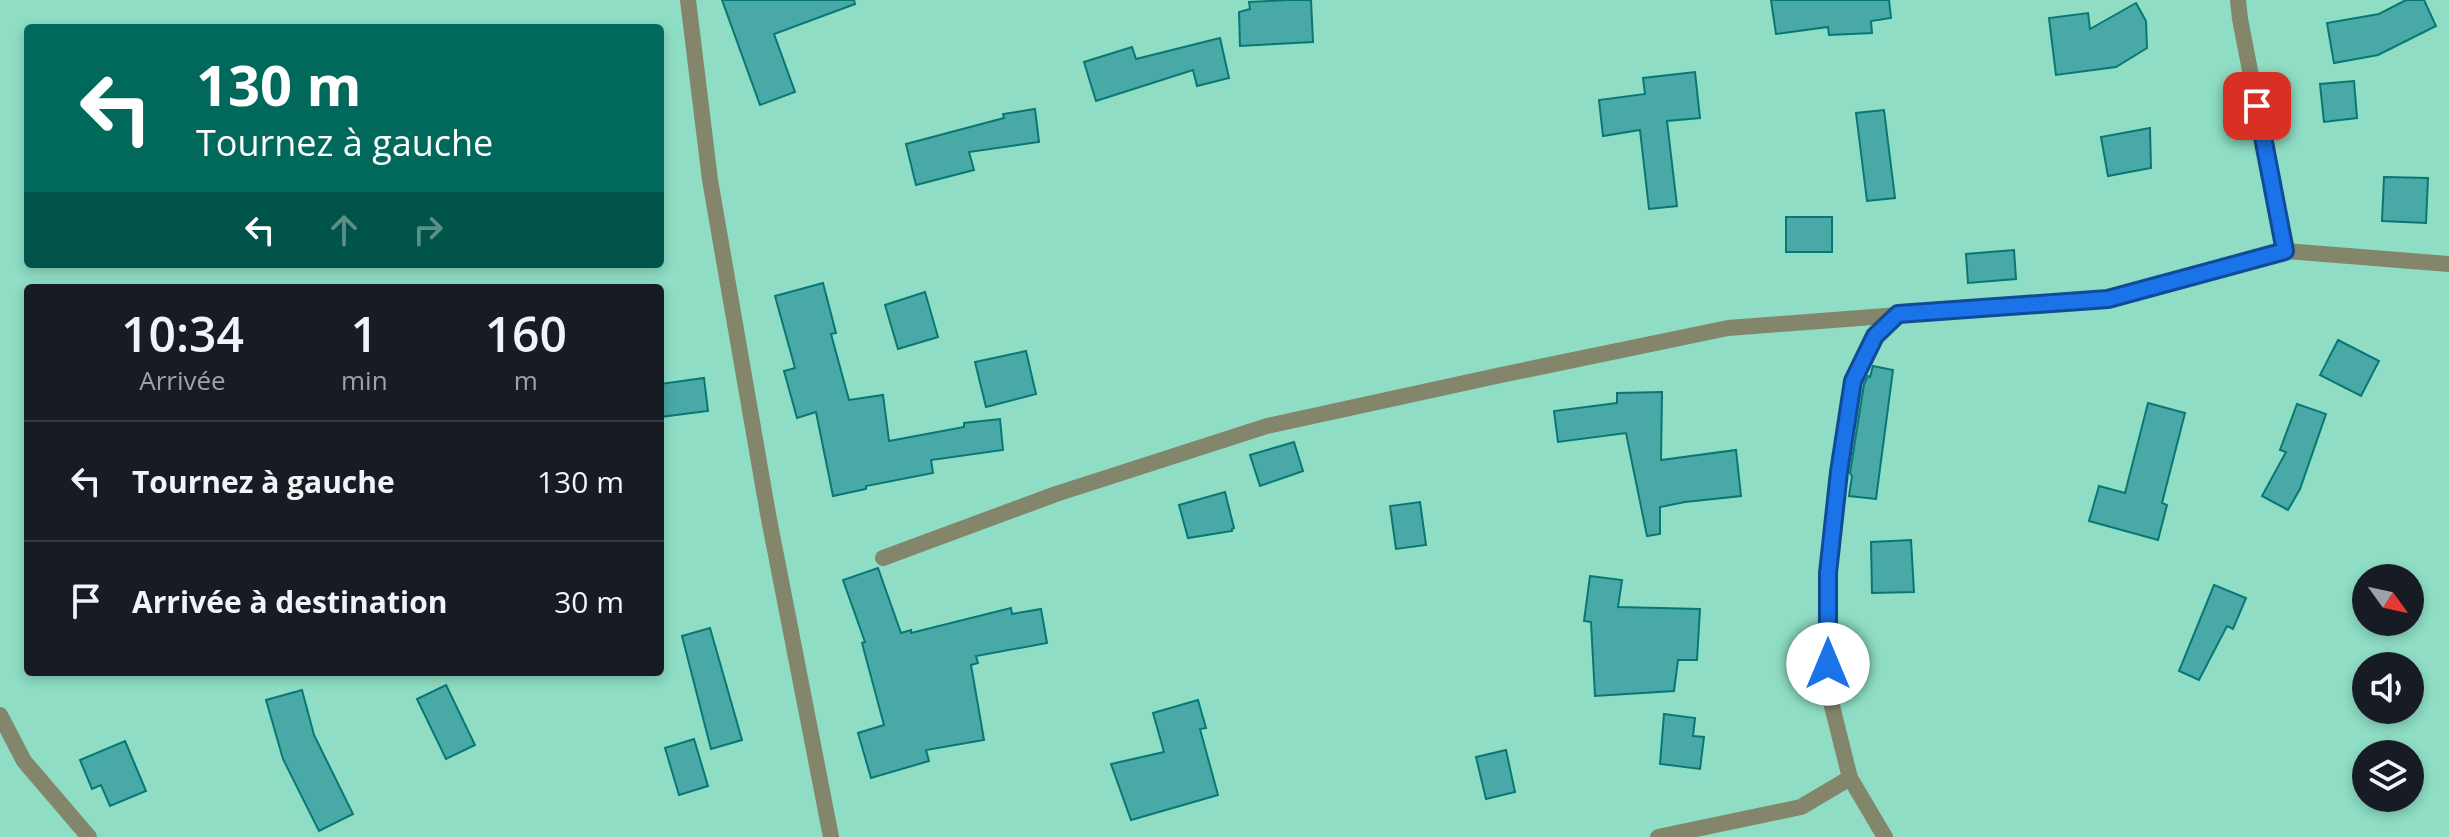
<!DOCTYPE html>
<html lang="fr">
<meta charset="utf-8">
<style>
:root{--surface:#171b24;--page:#242831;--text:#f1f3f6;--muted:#9ea1a6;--line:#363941}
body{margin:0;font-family:"Open Sans",sans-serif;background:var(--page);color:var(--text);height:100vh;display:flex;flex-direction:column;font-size:30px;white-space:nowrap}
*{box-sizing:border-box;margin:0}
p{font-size:26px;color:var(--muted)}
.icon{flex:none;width:44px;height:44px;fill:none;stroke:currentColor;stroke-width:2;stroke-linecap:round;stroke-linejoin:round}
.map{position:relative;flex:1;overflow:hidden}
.details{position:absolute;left:24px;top:284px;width:640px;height:392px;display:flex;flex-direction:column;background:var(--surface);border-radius:8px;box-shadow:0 4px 12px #0003}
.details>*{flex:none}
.hud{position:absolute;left:24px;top:24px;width:640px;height:244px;border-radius:8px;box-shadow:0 4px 12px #0003;background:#00695c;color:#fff;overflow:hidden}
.needle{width:52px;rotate:123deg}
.tools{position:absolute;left:2352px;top:564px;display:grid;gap:16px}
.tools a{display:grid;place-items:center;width:72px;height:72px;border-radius:50%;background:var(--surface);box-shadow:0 4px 12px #0003;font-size:40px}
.pin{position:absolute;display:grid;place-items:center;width:68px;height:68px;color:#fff;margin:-34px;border-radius:16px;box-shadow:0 4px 12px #0006}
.me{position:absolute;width:88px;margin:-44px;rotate:0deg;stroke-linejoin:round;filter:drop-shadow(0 0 6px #0008)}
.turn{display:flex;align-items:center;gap:28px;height:168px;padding:0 40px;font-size:36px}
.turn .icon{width:104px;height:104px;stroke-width:2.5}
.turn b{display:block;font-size:56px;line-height:68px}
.lanes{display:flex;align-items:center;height:76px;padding:0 40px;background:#0003;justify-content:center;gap:40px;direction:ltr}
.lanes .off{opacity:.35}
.eta{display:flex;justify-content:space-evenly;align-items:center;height:136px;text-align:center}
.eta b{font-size:48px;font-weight:600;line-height:56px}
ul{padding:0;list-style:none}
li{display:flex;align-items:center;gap:24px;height:120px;padding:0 40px;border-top:2px solid var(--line)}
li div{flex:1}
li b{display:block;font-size:30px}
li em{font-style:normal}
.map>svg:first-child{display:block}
.building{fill:#48a9a6;stroke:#097774;stroke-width:2}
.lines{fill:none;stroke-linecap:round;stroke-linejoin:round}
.minor{stroke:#83866b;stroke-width:16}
.route-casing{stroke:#114b97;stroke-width:20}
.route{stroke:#1a73e8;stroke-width:14}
</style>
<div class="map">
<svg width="2449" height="837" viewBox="0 0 2449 837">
<rect width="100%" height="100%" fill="#8eddc4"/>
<g class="building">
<polygon points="722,0 854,0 855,4 774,34 795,92 760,105"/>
<polygon points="1289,0 1311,0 1313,42 1240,46 1239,12 1250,9 1249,2"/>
<polygon points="1771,0 1889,0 1891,18 1871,21 1872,33 1829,35 1828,27 1776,34"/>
<polygon points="2406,0 2424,0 2436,26 2378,55 2334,63 2327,23 2379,14"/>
<polygon points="2136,3 2146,21 2147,48 2116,67 2056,75 2049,18 2088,13 2090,29"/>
<polygon points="1220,38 1229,78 1197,86 1193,70 1096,101 1084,62 1132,47 1136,59"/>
<polygon points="1695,72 1700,118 1667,121 1677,206 1649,209 1640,130 1603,136 1599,100 1645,94 1643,78"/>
<polygon points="2354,81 2357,118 2324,122 2320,84"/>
<polygon points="1035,109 1039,142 969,152 974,170 916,185 906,144 1004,118 1003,114"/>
<polygon points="1884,110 1895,198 1867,201 1856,113"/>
<polygon points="2150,128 2151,168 2108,176 2101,137"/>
<polygon points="2384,177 2428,178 2426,223 2382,221"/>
<rect x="1786" y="217" width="46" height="35"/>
<polygon points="2014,250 2016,279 1968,283 1966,254"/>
<polygon points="823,283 836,333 831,334 849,400 883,395 889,441 964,427 964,423 1000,419 1003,450 931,460 933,473 866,486 866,489 833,496 816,412 797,418 784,371 795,368 775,296"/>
<polygon points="925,292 938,337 898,349 885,305"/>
<polygon points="2338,340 2379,361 2361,396 2320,375"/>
<polygon points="1026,351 1036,394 986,407 975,362"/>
<polygon points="1873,366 1893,370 1876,499 1849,496 1852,476 1850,473 1864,384 1868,376 1870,377"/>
<polygon points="704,378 708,411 660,417 660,384"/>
<polygon points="1662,392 1661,460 1736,450 1741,496 1685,502 1660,507 1660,534 1647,536 1626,433 1558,442 1554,411 1617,403 1617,393"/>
<polygon points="2148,403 2185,413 2162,503 2167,505 2158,540 2089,521 2099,486 2125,493"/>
<polygon points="2297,404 2326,414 2300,489 2288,510 2262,496 2286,452 2280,450"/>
<polygon points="1294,442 1303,471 1260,486 1250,455"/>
<polygon points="1225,492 1234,528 1232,529 1232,531 1188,538 1179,505"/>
<polygon points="1420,502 1426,545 1396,549 1390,506"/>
<polygon points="1911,540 1914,592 1872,593 1871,542"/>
<polygon points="878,568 901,633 911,630 911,633 1011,608 1012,614 1041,609 1047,643 976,656 978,663 971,665 984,740 926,750 929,761 871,778 858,733 884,725 862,643 865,642 843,580"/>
<polygon points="1590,576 1622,580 1618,607 1700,609 1697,660 1678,660 1674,691 1595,696 1591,622 1584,621"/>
<polygon points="2214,585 2246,598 2233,629 2227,626 2199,680 2179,671"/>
<polygon points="710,628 742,740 711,749 682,636"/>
<polygon points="446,685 475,745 446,759 417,699"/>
<polygon points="302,690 314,735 353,814 319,831 283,759 266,700"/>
<polygon points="1198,700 1206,728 1200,729 1218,795 1131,820 1111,764 1164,752 1153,713"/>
<polygon points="1664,714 1695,718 1693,736 1704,737 1700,769 1660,764"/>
<polygon points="694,739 708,786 679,795 665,748"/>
<polygon points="125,741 146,791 110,806 101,785 92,789 80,760"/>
<polygon points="1506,750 1515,792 1486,799 1476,757"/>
</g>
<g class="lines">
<g class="minor">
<polyline points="688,0 710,180 768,514 831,837"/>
<polyline points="2238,0 2240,19 2285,251"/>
<polyline points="883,558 1056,494 1267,426 1501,375 1728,328 2108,299 2285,251 2449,264"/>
<polyline points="0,715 24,761 89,837"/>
<polyline points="1658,837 1801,807 1850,778"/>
<polyline points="1885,837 1850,778 1829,694 1828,573 1839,472 1853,381 1875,336 1898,314"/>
</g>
</g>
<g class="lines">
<g class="route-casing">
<polyline id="route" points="1828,664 1828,573 1839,472 1853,381 1875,336 1898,314 2108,299 2285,251 2257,106"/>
</g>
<use href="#route" class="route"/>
</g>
</svg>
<div class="tools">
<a><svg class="needle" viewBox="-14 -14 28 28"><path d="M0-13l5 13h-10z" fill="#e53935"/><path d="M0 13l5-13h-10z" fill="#9ea1a6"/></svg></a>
<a><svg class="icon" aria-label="sound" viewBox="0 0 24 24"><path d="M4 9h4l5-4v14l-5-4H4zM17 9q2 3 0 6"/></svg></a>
<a><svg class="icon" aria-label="layers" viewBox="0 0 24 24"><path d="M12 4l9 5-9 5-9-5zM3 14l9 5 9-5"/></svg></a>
</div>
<div class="pin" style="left:2257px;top:106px;background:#d93025"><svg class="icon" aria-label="arrive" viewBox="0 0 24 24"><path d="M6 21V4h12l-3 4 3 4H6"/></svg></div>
<svg class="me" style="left:1828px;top:664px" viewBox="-20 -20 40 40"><circle r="19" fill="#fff"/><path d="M0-13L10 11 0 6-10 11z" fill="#1a73e8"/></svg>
<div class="hud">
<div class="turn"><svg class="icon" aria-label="left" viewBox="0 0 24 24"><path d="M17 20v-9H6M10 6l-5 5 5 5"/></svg><div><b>130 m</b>Tournez à gauche</div></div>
<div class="lanes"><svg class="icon" aria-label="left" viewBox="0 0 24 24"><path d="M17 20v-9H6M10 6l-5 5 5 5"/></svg><svg class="icon off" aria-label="ahead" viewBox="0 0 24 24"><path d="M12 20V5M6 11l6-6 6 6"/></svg><svg class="icon off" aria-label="right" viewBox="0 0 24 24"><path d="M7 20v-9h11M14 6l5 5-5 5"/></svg></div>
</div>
<section class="details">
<div class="eta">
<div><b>10:34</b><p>Arrivée</p></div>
<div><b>1</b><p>min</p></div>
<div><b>160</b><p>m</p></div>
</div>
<ul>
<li><svg class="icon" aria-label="left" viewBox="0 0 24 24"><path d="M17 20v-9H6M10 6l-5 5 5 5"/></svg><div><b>Tournez à gauche</b></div><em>130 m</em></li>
<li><svg class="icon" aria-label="arrive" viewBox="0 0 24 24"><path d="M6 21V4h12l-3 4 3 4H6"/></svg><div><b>Arrivée à destination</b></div><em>30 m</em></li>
</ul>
</section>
</div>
